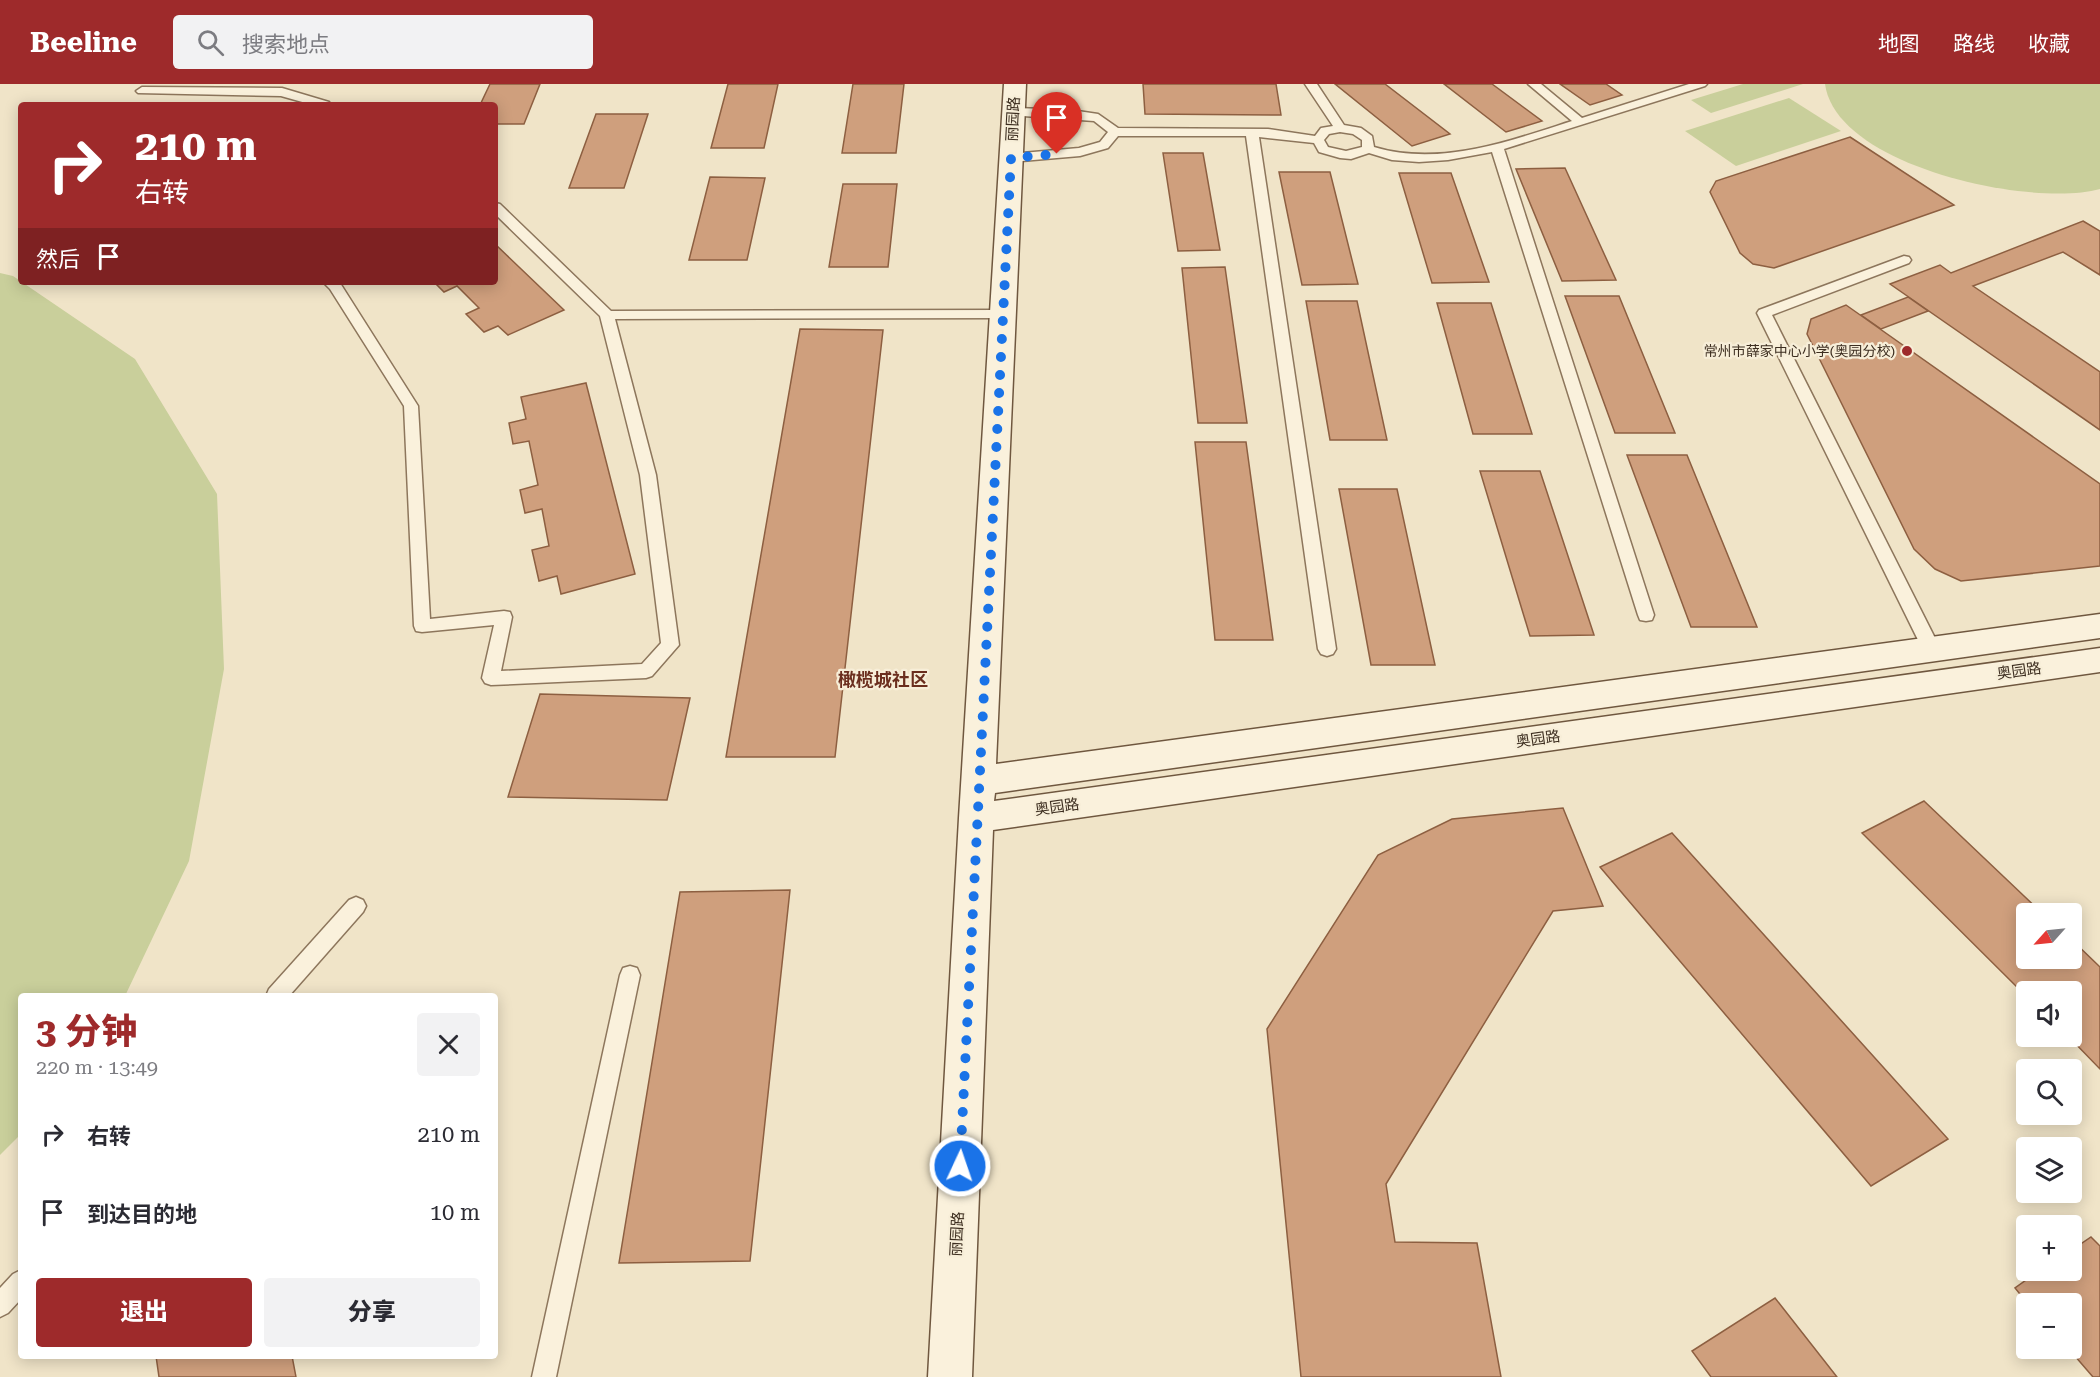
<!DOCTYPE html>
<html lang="zh">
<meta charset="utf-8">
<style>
:root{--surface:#fff;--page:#f2f2f3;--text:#2b2b33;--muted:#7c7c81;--accent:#9e2a2b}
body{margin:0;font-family:"Roboto Serif","Noto Sans SC",serif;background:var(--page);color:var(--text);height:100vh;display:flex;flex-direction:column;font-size:22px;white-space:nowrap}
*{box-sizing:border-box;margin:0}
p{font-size:20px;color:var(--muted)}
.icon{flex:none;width:33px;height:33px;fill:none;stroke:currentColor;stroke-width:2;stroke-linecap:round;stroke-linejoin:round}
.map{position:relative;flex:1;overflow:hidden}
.side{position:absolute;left:18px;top:909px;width:480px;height:366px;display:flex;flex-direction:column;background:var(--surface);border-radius:6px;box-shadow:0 3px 15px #0003}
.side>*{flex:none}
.banner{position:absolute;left:18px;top:18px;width:480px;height:183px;border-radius:6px;box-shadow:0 3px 15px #0003;background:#9e2a2b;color:#fff;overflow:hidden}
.needle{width:39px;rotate:243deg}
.fabs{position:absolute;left:2016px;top:819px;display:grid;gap:12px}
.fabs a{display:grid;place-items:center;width:66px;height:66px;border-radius:6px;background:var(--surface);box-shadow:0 3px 15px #0003;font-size:30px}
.pin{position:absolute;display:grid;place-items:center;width:51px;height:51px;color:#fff;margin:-62px -26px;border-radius:50% 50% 50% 0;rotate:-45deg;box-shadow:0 0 6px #0007}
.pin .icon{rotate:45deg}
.me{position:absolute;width:66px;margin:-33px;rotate:3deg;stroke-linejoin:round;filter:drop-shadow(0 0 4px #0008)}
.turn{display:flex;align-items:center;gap:21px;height:126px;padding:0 18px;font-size:27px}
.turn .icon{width:78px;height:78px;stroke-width:2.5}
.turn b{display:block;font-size:42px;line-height:51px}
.then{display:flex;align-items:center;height:57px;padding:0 18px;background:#0003;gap:12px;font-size:22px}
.round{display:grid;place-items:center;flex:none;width:63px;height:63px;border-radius:6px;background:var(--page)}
.headline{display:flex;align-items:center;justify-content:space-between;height:102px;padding:0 18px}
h1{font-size:36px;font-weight:800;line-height:45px;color:var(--accent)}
.cta{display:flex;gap:12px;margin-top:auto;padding:12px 18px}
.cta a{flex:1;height:69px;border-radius:6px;background:var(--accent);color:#fff;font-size:24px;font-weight:800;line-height:69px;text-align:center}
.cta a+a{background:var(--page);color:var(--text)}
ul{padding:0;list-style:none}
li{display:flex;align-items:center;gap:18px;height:78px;padding:0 18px}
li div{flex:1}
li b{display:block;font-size:22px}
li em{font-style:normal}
header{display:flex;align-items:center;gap:36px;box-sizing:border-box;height:84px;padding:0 30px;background:var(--accent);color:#fff}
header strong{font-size:28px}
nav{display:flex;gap:33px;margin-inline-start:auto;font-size:21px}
.search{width:420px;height:54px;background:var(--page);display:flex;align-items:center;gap:15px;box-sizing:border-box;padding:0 21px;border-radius:6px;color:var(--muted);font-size:22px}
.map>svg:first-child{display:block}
.green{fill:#c9cf9b}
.building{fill:#cf9f7d;stroke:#8d5f41;stroke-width:1.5}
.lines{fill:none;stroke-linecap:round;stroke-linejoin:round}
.lane-casing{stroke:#8d765c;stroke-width:3}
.secondary-casing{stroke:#6f573f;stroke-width:3}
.lane{fill:#faf1dc;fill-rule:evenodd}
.secondary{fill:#faf1dc;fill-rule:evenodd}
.route{stroke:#1a73e8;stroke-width:10;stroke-dasharray:0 18}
.poi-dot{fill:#9e2a2b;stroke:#f7eed8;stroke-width:2}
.labels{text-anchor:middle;stroke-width:4.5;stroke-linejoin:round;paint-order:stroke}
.far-poi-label{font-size:14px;fill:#3d2e20;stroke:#f7eed8;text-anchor:end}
.street-label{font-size:15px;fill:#3d2e20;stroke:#f7eed8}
.quarter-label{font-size:18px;font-weight:bold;fill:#6b2e1e;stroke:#f7eed8}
</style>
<header>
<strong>Beeline</strong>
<div class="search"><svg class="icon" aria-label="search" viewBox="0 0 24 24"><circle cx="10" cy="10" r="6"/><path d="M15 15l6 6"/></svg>搜索地点</div>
<nav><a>地图</a><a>路线</a><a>收藏</a></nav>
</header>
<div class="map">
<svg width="2100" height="1293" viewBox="0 0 2100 1293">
<rect width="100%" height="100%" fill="#f0e4c8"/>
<g class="green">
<polygon points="1743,0 1803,0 1711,29 1691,16"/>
<path d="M1825,0H2100V105C2033,124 1836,83 1825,0Z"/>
<polygon points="1789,14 1841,47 1736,82 1685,47"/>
<polygon points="0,189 13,192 135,275 217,410 224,585 189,777 125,912 21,912 21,1050 0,1071"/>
</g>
<g class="building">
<polygon points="490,0 540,0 524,40 495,40 495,21 480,21"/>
<polygon points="728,0 778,0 764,64 711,64"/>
<polygon points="853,0 904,0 896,69 842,69"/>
<polygon points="1143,0 1276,0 1281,31 1145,30"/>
<polygon points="1335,0 1385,0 1450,50 1412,62"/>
<polygon points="1444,0 1492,0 1542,37 1506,48"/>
<polygon points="1560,0 1606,0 1622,11 1590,21"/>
<polygon points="596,30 648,30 624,104 569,104"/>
<polygon points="1850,53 1954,121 1774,184 1753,180 1740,169 1710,108 1716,97"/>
<polygon points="1163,69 1203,69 1220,166 1178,167"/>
<polygon points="1565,84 1616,196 1562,197 1516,85"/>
<polygon points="1279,88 1330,88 1358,200 1302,201"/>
<polygon points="1399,89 1451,89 1489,198 1432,199"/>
<polygon points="710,93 765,94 747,176 689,176"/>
<polygon points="843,100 897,100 888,183 829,183"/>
<polygon points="2083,137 2100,147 2100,191 2063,168 1973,202 2100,288 2100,346 1890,200 1940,181 1951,189"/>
<polygon points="495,160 564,226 508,251 498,242 484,248 466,230 479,224 457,202 444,208 434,198 495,198"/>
<polygon points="1225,183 1247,339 1198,339 1182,184"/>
<polygon points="1565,212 1619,212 1675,349 1615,349"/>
<polygon points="1908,213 1928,227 1881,245 1861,231"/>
<polygon points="1306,217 1357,217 1387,356 1330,356"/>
<polygon points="1437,219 1491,219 1532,350 1473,350"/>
<polygon points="1846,221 2100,400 2100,482 1961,497 1935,485 1914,465 1807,250 1811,235"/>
<polygon points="800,245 883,246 835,673 726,673"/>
<polygon points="586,299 635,490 561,510 557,492 539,497 532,466 549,462 542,425 525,429 520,406 538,401 529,357 513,360 509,339 526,335 521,313"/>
<polygon points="1195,358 1246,358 1273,556 1215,556"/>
<polygon points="1627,371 1687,371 1757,543 1691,543"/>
<polygon points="1480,387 1540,387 1594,551 1530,552"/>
<polygon points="1339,405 1397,405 1435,581 1371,581"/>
<polygon points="540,610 690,614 667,716 508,713"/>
<polygon points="1924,717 2043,830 2026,830 2026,874 2072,874 2072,856 2100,883 2100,985 2068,952 2072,952 2072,908 2026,908 2026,912 1862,749"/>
<polygon points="1563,724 1603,822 1553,827 1386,1100 1395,1158 1477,1159 1501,1293 1301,1293 1267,945 1378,771 1452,735"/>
<polygon points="1672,749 1948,1055 1871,1102 1600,783"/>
<polygon points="790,806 750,1177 619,1179 680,808"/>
<polygon points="2091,1153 2100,1162 2100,1293 2093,1293 2068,1264 2072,1264 2072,1220 2028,1220 2015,1204 2040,1186 2072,1186 2072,1166"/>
<polygon points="1775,1214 1837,1293 1711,1293 1692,1267"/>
<polygon points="156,1272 292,1272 296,1293 159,1293"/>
</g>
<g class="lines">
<g class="lane-casing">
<g id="lane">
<path d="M1305,0H1317L1344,41L1361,44L1372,52L1374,63C1440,83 1509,57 1572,37L1528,0H1541L1582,34L1689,0H1707L1705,2L1504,65L1654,531L1652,536L1646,537L1640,536L1638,531L1492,68L1448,76L1419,78L1392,76L1369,69L1351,75L1340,74L1319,68L1314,59L1259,53L1336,565L1333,570L1327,572L1321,570L1318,565L1246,52H1118L1108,64L1080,72L1011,78L1005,74L1011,70L1079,64L1100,58L1108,48L1094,37L1010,31L1008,28L1014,24L1071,26L1098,30L1118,44L1268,45L1315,52L1321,44L1333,42ZM1340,48L1353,50L1362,56V63L1346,67L1328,63L1324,56L1329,50Z"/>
<polygon points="142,3 282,4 329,18 331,21 313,21 281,12 138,9 136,7"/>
<polygon points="495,119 500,120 611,227 1003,226 1010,230 1003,234 615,235 656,391 679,561 652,592 646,594 491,601 485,599 482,594 494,541 422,548 416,547 414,542 404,322 330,205 323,198 340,199 418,322 430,535 504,527 510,528 512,533 501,587 642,580 661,559 640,391 600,232 495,130"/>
<polygon points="1904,172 1909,173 1911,176 1909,179 1772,231 1941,566 1938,571 1932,573 1926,571 1923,566 1757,229 1759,226"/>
<polygon points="356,813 363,816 366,822 363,828 289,912 266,912 269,905 349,816"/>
<polygon points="630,882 637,884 640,891 556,1293 532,1293 620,891 623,884"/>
<polygon points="21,1186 21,1215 8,1229 0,1233 0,1204 13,1190"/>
</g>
</g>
<g class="secondary-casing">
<polygon id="secondary" points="1004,0 1026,0 996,680 2100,530 2100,554 995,709 994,717 2100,564 2100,588 993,746 972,1293 928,1293 959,734"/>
</g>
<use href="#lane" class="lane"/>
<use href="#secondary" class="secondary"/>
</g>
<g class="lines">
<polyline class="route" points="960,1082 1011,74 1057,70"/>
</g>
<circle class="poi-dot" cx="1907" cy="267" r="6"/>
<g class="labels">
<g class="far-poi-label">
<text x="1895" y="272">常州市薛家中心小学(奥园分校)</text>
</g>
<g class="street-label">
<text transform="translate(1013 35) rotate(-87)" y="5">丽园路</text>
<text transform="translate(2019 587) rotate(-8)" y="5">奥园路</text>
<text transform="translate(1538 655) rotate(-8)" y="5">奥园路</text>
<text transform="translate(1057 723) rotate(-8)" y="5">奥园路</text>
<text transform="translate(957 1150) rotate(-87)" y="5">丽园路</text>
</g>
<g class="quarter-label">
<text x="883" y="602">橄榄城社区</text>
</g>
</g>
</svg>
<div class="fabs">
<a><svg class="needle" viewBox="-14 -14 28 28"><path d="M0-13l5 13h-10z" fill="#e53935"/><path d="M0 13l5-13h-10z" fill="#7c7c81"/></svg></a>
<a><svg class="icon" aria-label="sound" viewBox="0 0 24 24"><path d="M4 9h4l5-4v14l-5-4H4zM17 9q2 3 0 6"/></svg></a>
<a><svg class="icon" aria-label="search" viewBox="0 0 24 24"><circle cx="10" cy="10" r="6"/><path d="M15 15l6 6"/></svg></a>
<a><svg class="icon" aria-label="layers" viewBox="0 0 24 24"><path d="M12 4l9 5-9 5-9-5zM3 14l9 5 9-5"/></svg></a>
<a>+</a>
<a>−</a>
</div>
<div class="pin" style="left:1057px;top:70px;background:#d93025"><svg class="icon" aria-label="arrive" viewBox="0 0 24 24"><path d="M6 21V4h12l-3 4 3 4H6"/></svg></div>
<svg class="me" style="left:960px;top:1082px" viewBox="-20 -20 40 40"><circle r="17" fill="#1a73e8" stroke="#fff" stroke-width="3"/><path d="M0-11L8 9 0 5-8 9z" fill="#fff"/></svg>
<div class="banner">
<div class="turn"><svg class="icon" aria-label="right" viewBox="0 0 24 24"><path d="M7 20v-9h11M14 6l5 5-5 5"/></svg><div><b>210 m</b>右转</div></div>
<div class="then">然后<svg class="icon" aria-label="arrive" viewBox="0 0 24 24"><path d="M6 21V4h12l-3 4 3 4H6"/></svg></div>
</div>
<section class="side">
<div class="headline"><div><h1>3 分钟</h1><p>220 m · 13:49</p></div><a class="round"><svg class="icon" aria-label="close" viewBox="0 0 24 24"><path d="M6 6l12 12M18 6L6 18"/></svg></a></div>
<ul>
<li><svg class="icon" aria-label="right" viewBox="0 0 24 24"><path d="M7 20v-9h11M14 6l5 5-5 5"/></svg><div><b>右转</b></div><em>210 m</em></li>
<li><svg class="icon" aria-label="arrive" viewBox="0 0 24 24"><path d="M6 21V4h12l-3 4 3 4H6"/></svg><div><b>到达目的地</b></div><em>10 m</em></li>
</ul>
<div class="cta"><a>退出</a><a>分享</a></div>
</section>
</div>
